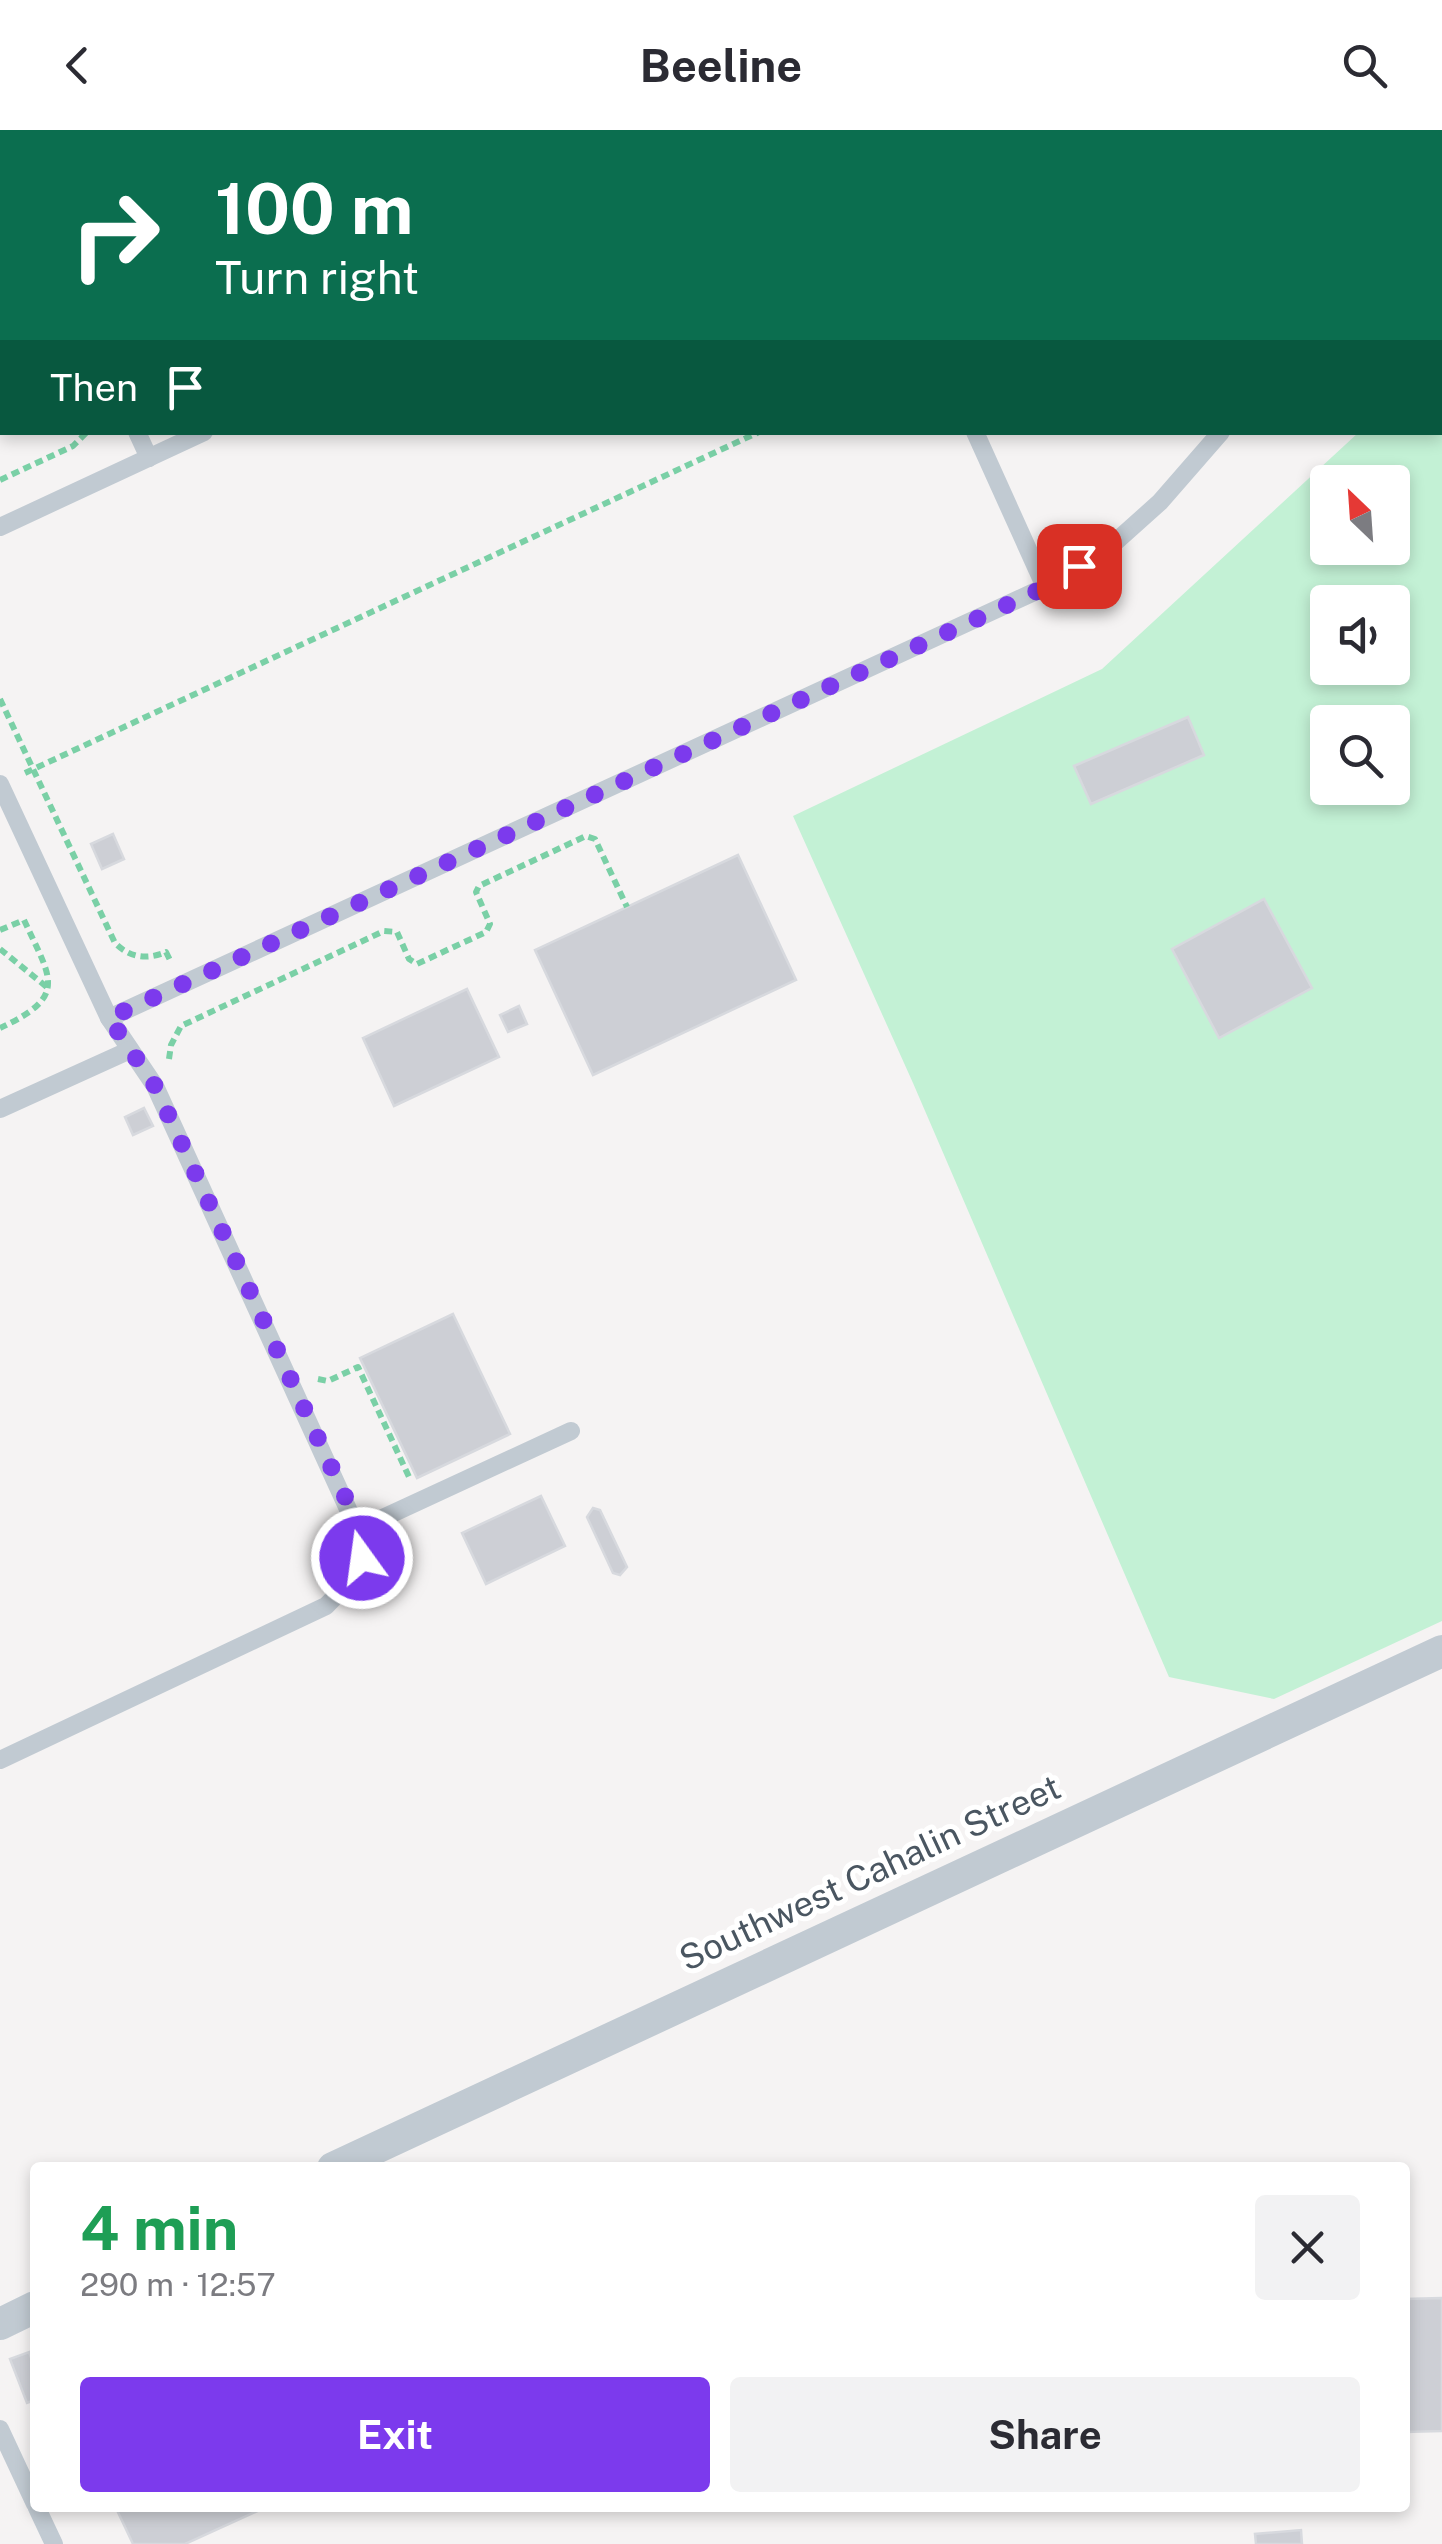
<!DOCTYPE html>
<meta charset="utf-8">
<style>
:root{--surface:#fff;--page:#f2f2f3;--text:#2b2b33;--muted:#7c7c81;--accent:#7c3aed}
body{margin:0;font-family:"Public Sans",sans-serif;background:var(--page);color:var(--text);height:100vh;display:flex;flex-direction:column;font-size:38px;white-space:nowrap}
*{box-sizing:border-box;margin:0}
p{font-size:32px;color:var(--muted)}
.icon{flex:none;width:55px;height:55px;fill:none;stroke:currentColor;stroke-width:2;stroke-linecap:round;stroke-linejoin:round}
.map{position:relative;flex:1;overflow:hidden}
.sheet{position:absolute;left:30px;top:2032px;width:1380px;height:350px;display:flex;flex-direction:column;background:var(--surface);border-radius:10px;box-shadow:0 5px 15px #0003}
.sheet>*{flex:none}
.banner{position:absolute;left:0px;top:0px;width:1442px;height:305px;box-shadow:0 5px 15px #0003;background:#0b6e4f;color:#fff;overflow:hidden}
.needle{width:65px;rotate:335deg}
.controls{position:absolute;left:1310px;top:335px;display:grid;gap:20px}
.controls a{display:grid;place-items:center;width:100px;height:100px;border-radius:10px;background:var(--surface);box-shadow:0 5px 15px #0003;font-size:50px}
.pin{position:absolute;display:grid;place-items:center;width:85px;height:85px;color:#fff;margin:-42px;border-radius:20px;box-shadow:0 5px 15px #0006}
.me{position:absolute;width:110px;margin:-55px;rotate:346deg;stroke-linejoin:round;filter:drop-shadow(0 0 8px #0008)}
.turn{display:flex;align-items:center;gap:35px;height:210px;padding:0 50px;font-size:45px}
.turn .icon{width:130px;height:130px;stroke-width:2.5}
.turn b{display:block;font-size:70px;line-height:85px}
.then{display:flex;align-items:center;height:95px;padding:0 50px;background:#0003;gap:20px;font-size:38px}
.round{display:grid;place-items:center;flex:none;width:105px;height:105px;border-radius:10px;background:var(--page)}
.head{display:flex;align-items:center;justify-content:space-between;height:170px;padding:0 50px}
h1{font-size:60px;font-weight:700;line-height:75px;color:#1e9e55}
.primary-button{display:flex;gap:20px;margin-top:auto;padding:20px 50px}
.primary-button a{flex:1;height:115px;border-radius:10px;background:var(--accent);color:#fff;font-size:40px;font-weight:700;line-height:115px;text-align:center}
.primary-button a+a{background:var(--page);color:var(--text)}
header{display:flex;justify-content:space-between;align-items:center;height:130px;padding:0 50px;background:var(--surface);font-size:45px;font-weight:700}
.map>svg:first-child{display:block}
.green{fill:#c3f1d5;fill-rule:evenodd}
.building{fill:#cdcfd5;stroke:#d7d9de;stroke-width:2.5}
.lines{fill:none;stroke-linecap:round;stroke-linejoin:round}
.path{stroke:#7ad0a6;stroke-width:6;stroke-dasharray:8 5;stroke-linecap:butt}
.service{stroke:#c1cad2;stroke-width:18}
.minor{stroke:#c1cad2;stroke-width:32}
.route{stroke:#7c3aed;stroke-width:18;stroke-dasharray:0 32.4}
.labels{text-anchor:middle;stroke-width:10;stroke-linejoin:round;paint-order:stroke}
.street-label{font-size:35px;fill:#4a5661;stroke:#fff}
</style>
<header><svg class="icon" aria-label="back" viewBox="0 0 24 24"><path d="M15 5l-7 7 7 7"/></svg>Beeline<svg class="icon" aria-label="search" viewBox="0 0 24 24"><circle cx="10" cy="10" r="6"/><path d="M15 15l6 6"/></svg></header>
<div class="map">
<svg width="1442" height="2414" viewBox="0 0 1442 2414">
<rect width="100%" height="100%" fill="#f5f3f3"/>
<path class="green" d="M1442,224V1491L1274,1569L1169,1547L913,953L793,686L1102,539L1358,303L1440,302ZM1328,352H1392V418H1328ZM1328,472H1392V538H1328ZM1328,592H1392V658H1328Z"/>
<g class="building">
<polygon points="0,0 22,2 2,2 0,143"/>
<polygon points="138,0 350,0 344,2"/>
<polygon points="1328,389 1328,418 1360,418 1331,431 1314,395"/>
<polygon points="1188,587 1204,625 1091,674 1074,636"/>
<polygon points="113,704 124,729 102,739 91,714"/>
<polygon points="738,725 796,850 593,945 535,820"/>
<polygon points="1264,769 1312,858 1219,908 1172,819"/>
<polygon points="467,859 499,927 394,976 363,908"/>
<polygon points="519,876 527,894 508,902 500,885"/>
<polygon points="144,978 153,996 133,1005 125,987"/>
<polygon points="453,1184 510,1304 417,1348 360,1228"/>
<polygon points="541,1366 565,1416 486,1454 462,1403"/>
<polygon points="593,1378 600,1380 627,1437 620,1445 613,1443 587,1387"/>
<polygon points="1442,2168 1442,2301 1405,2302 1405,2169"/>
<polygon points="29,2222 35,2239 35,2270 27,2273 10,2229"/>
<polygon points="116,2378 264,2378 185,2414 133,2414"/>
<polygon points="1301,2400 1302,2414 1256,2414 1255,2404"/>
</g>
<g class="lines">
<g class="path">
<polyline points="48,0 49,2"/>
<polyline points="1366,0 1371,2"/>
<polyline points="1440,43 1442,44"/>
<polyline points="0,162 2,161"/>
<polyline points="0,350 73,316 87,302"/>
<path d="M0,569L115,813C130,828 147,830 166,822L171,832"/>
<polyline points="25,643 759,302"/>
<path d="M0,800L24,790C51,849 69,866 0,898"/>
<polyline points="0,819 48,858"/>
<polyline points="169,929 171,915 181,896 384,801 397,802 409,829 417,834 486,802 490,794 476,762 479,756 586,706 595,709 627,777"/>
<polyline points="318,1249 328,1251 358,1237 410,1349"/>
</g>
<g class="service">
<polyline points="907,0 907,2"/>
<polyline points="1248,0 1255,2"/>
<polyline points="851,2 859,0"/>
<polyline points="1440,97 1442,99"/>
<polyline points="137,302 149,328"/>
<polyline points="975,302 1045,457"/>
<polyline points="0,397 204,302"/>
<polyline points="0,654 109,888 155,956 363,1412 356,1445 326,1476 0,1630"/>
<polyline points="109,888 1045,457 1112,415 1160,372 1221,302"/>
<polyline points="0,979 130,920"/>
<polyline points="359,1399 571,1301"/>
<polyline points="0,2299 35,2374"/>
<polyline points="37,2378 54,2414"/>
</g>
<g class="minor">
<polyline points="333,2038 1442,1521"/>
<polyline points="0,2194 35,2177"/>
</g>
</g>
<g class="lines">
<polyline class="route" points="362,1428 360,1399 155,956 109,888 1046,457 1079,436"/>
</g>
<g class="labels">
<g class="street-label">
<text transform="translate(870 1743) rotate(-25)" y="12">Southwest Cahalin Street</text>
</g>
</g>
</svg>
<div class="controls">
<a><svg class="needle" viewBox="-14 -14 28 28"><path d="M0-13l5 13h-10z" fill="#e53935"/><path d="M0 13l5-13h-10z" fill="#7c7c81"/></svg></a>
<a><svg class="icon" aria-label="sound" viewBox="0 0 24 24"><path d="M4 9h4l5-4v14l-5-4H4zM17 9q2 3 0 6"/></svg></a>
<a><svg class="icon" aria-label="search" viewBox="0 0 24 24"><circle cx="10" cy="10" r="6"/><path d="M15 15l6 6"/></svg></a>
</div>
<div class="pin" style="left:1079px;top:436px;background:#d93025"><svg class="icon" aria-label="arrive" viewBox="0 0 24 24"><path d="M6 21V4h12l-3 4 3 4H6"/></svg></div>
<svg class="me" style="left:362px;top:1428px" viewBox="-20 -20 40 40"><circle r="17" fill="#7c3aed" stroke="#fff" stroke-width="3"/><path d="M0-11L8 9 0 5-8 9z" fill="#fff"/></svg>
<div class="banner">
<div class="turn"><svg class="icon" aria-label="right" viewBox="0 0 24 24"><path d="M7 20v-9h11M14 6l5 5-5 5"/></svg><div><b>100 m</b>Turn right</div></div>
<div class="then">Then<svg class="icon" aria-label="arrive" viewBox="0 0 24 24"><path d="M6 21V4h12l-3 4 3 4H6"/></svg></div>
</div>
<section class="sheet">
<div class="head"><div><h1>4 min</h1><p>290 m · 12:57</p></div><a class="round"><svg class="icon" aria-label="close" viewBox="0 0 24 24"><path d="M6 6l12 12M18 6L6 18"/></svg></a></div>
<div class="primary-button"><a>Exit</a><a>Share</a></div>
</section>
</div>
